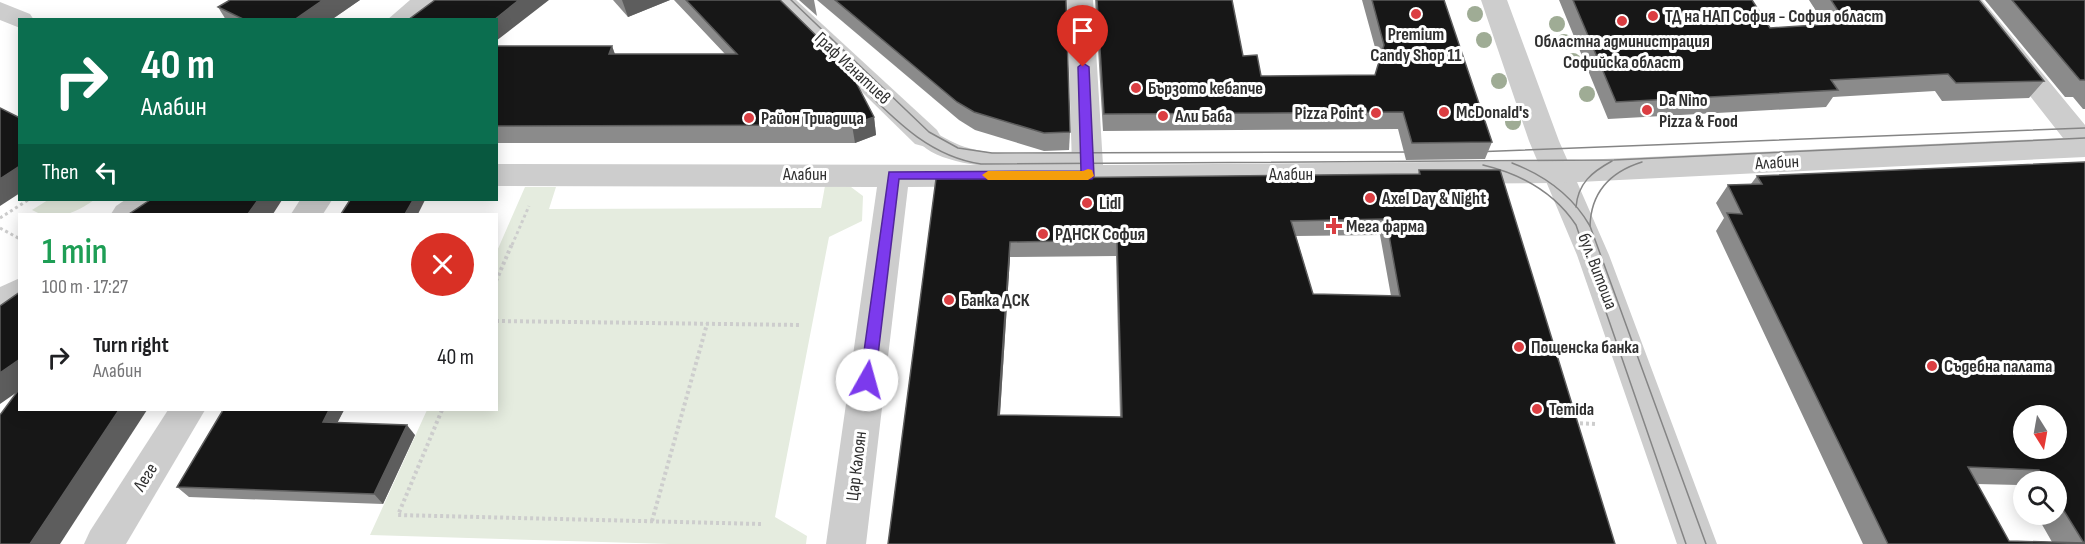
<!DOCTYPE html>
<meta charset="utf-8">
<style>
:root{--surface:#fff;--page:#f6f6f6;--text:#202124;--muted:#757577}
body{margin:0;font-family:"Sofia Sans Condensed",sans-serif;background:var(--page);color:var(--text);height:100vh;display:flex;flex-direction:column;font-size:22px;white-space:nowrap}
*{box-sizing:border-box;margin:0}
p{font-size:20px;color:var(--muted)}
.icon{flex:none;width:33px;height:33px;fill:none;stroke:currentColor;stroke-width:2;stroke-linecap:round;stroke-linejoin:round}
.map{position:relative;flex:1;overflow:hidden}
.details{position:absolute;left:18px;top:213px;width:480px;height:198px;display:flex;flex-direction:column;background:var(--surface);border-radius:0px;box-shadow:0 3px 15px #0003}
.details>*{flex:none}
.hud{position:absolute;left:18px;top:18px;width:480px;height:183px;border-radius:0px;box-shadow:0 3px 15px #0003;background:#0b6e4f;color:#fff;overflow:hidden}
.needle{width:39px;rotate:169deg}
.controls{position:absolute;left:2013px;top:405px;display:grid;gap:12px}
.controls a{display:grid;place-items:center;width:54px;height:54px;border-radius:50%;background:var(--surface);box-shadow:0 3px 15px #0003;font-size:30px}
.pin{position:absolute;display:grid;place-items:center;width:51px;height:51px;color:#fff;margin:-62px -26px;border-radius:50% 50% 50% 0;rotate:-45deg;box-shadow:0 0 6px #0007}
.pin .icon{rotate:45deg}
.me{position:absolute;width:66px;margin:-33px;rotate:7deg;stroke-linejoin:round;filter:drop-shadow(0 0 4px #0008)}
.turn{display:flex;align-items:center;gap:21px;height:126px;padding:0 24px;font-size:27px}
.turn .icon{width:78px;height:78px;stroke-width:2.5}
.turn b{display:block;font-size:42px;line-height:51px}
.then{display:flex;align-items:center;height:57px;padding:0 24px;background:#0003;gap:12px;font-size:22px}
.round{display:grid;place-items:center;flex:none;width:63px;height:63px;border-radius:32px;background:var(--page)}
.overview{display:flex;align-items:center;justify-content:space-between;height:102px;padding:0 24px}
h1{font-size:36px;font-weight:600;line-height:45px;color:#1e9e55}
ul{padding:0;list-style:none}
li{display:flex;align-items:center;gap:18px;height:84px;padding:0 24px}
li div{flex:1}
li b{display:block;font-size:22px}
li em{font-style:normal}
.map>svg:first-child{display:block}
.green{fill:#e5ecdf}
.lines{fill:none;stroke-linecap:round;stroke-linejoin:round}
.path-far1{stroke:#cdcdcd;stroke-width:3;stroke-dasharray:3 3;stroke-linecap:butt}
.path{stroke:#cdcdcd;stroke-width:4;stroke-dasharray:3 3;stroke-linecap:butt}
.service{fill:#cdcdcd;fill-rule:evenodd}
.pedestrian{fill:#cdcdcd;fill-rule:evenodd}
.minor{fill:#cdcdcd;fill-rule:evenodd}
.tram{stroke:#858585;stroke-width:1.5}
.tree{fill:#9fac95}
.wall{fill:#8b8b8b;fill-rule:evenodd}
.shaded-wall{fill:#5d5d5d}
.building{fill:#171717;stroke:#5d5d5d;stroke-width:1.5;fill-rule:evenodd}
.route{fill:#7c3aed;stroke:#51269a;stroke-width:1.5}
.slow{fill:#f59e0b}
.poi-dot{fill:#db3e42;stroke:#fff;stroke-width:2}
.labels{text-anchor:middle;stroke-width:6;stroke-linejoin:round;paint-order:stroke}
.poi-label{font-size:18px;font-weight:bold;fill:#303030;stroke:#fff;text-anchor:start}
.street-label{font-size:18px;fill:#303030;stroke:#fff}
</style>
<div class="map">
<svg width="2085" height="544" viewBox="0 0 2085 544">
<rect width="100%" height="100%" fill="#fff"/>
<g class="green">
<polygon points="825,186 851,187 863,196 862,221 829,237 775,517 807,536 806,544 670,544 370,535 427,410 496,410 497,251 525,187 556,187 549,209 821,208"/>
<path d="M48,200H94C75,213 55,223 32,210Z"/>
</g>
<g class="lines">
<g class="path-far1">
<polyline points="0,218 28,200"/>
<polyline points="0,228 20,239"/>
<polyline points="512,245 529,206"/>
</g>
<g class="path">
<polyline points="496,281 512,244"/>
<polyline points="496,321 800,325"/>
<polyline points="442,410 398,515 761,524"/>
<polyline points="1574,423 1595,424"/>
<polyline points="652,521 707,324"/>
</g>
<path class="service" d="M926,130C940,133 951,143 965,147C1004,159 1048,152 1088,151L1096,154L1099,159L1096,164L1088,167C1048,168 939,176 915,137L918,132Z"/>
<g class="pedestrian">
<polygon points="768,0 796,0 937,130 941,137 937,144 926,147 915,144"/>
<polygon points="1481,0 1507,0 1559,141 1609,255 1717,544 1677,544 1577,255 1529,141"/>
</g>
<g class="minor">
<polygon points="410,0 440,0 418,20 387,20"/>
<polygon points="1067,0 1093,0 1103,165 1559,161 2063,138 1955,0 1982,0 2085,125 2085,157 1559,183 908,187 866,544 826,544 877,187 496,186 496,164 1072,165"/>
<polygon points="0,2 30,14 34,20 20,20 20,28 0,20"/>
<path d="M125,200H164C152,220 132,214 111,214L116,206Z"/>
<polygon points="300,200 332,200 323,214 291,214"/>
<polygon points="20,278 20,308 0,317 0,287"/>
<polygon points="168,410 205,410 126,544 84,544 90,531"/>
</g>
<g class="tram">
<polyline points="791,0 929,132 958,148 992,153 1413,152"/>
<path d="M842,68C885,108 921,155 981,164L1614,160L2085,138"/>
<polyline points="1473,152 2085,128"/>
<path d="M1512,163C1546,176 1572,195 1590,226L1706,544"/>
<path d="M1483,165C1521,174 1554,192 1576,225L1686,544"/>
<path d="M1576,207C1578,183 1592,172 1612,161"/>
<path d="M1590,226C1591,192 1610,172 1642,162"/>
</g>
</g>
<g class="tree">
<circle cx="1475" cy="14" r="8"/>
<circle cx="1557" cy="24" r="8"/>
<circle cx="1484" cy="40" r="8"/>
<circle cx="1564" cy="42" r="8"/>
<circle cx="1573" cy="61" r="8"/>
<circle cx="1499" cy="81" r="8"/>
<circle cx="1587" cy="94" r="8"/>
<circle cx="1513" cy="122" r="8"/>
</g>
<g class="wall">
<polygon points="360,0 331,20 226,20 218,7"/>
<polygon points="613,0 670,0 628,17"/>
<polygon points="674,0 780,0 874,117 876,135 855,143 496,143 496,46 612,46 615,54 725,54"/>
<polygon points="799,0 814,0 817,16"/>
<polygon points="817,0 1066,0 1070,132 1069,150 1044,151 975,130 959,120"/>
<polygon points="1095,0 1232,0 1243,56 1261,76 1375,75 1379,62 1362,0 1444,0 1492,142 1485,159 1406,160 1398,129 1103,131"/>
<polygon points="1559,0 1752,0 1770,28 1825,25 1809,0 1979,0 2044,81 2029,98 1942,101 1935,91 1833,97 1826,107 1608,119"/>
<polygon points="1985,0 2085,0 2085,109 2083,109 2073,97 2065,97"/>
<path d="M2085,162V544H1863L1716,231L1724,218L1716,203L1728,185L1751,184L1757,176ZM2024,482H2056V514H2036L2052,542L2009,541L1977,484L2019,485L2024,494Z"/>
<path d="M1419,170L1615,544H888L936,179L1418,174ZM1380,235L1391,296L1313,294L1296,236ZM1116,256L1120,417L1000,415L1010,257Z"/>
<polygon points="344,410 337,423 415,435 383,504 189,497 177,487"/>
</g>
<g class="shaded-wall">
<polygon points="323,0 360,0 331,20 294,20"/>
<polygon points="519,0 549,0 496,41 496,20 494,20"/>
<polygon points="622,0 670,0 628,17"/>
<polygon points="612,46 618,64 609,54"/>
<polygon points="874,117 876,135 855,143 852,125"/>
<polygon points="20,166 20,193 0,206 0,179"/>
<polygon points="258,200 282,200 273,214 248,214"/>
<polygon points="413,200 425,200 418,214 405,214"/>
<polygon points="1010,242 1010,257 999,429 998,415"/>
<polygon points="20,359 20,390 0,404 0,373"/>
<polygon points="119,410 147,410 60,544 30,544"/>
<polygon points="329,410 344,410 332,433 323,422"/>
<polygon points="407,425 415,435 383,504 374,494"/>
</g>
<g class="building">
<polygon points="230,0 323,0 294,20 245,20 218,7"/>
<polygon points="435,0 519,0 494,20 408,20"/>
<polygon points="686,0 780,0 848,67 874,117 852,125 842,125 496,126 496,46 612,46 609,54 737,54"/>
<polygon points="835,0 1066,0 1070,132 1044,133 974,112 957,102"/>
<polygon points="1097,0 1232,0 1243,56 1257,55 1261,76 1375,75 1384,45 1372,0 1444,0 1492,142 1412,143 1403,112 1104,114"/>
<polygon points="1573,0 1752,0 1770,28 1846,23 1831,0 1979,0 2044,81 1956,83 1948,74 1831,80 1838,90 1616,102"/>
<polygon points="2012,0 2085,0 2085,80 2080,80"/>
<polygon points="0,108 20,118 20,166 0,179"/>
<path d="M2085,162V544H1888L1727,213L1742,214L1728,185L1762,184L1757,176ZM2024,416H2056V448H2024ZM1968,467L2039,470L2047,482H2056V498L2084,543L2009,541Z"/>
<path d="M1419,170H1500L1615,544H888L936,179L1420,174ZM1386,219L1400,296L1313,294L1291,221ZM1117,240L1122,417L998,415L1010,242Z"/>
<polygon points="150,200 258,200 248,214 129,214"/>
<polygon points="350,200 413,200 405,214 341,214"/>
<polygon points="20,292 20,359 0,373 0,306"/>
<polygon points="20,388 20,410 119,410 30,544 0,544 0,415"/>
<polygon points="223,410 329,410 323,422 407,425 374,494 177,487"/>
</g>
<polygon class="route" points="1083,63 1089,67 1094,176 1092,179 899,179 875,380 872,384 862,384 860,380 889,172 1081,171 1078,67"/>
<polygon class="slow" points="1088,169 1092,170 1094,176 1088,180 988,180 982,175 988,171 1083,171"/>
<g class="poi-dot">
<circle cx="1416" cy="14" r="6"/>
<circle cx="1653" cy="16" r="6"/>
<circle cx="1622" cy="21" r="6"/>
<circle cx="1136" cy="88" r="6"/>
<circle cx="1647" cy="110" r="6"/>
<circle cx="1444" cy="112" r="6"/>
<circle cx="1376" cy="113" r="6"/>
<circle cx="1163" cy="116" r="6"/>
<circle cx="749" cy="118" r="6"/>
<circle cx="1370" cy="198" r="6"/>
<circle cx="1087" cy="203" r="6"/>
<path d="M1331 217h6v6h6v6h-6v6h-6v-6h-6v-6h6z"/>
<circle cx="1043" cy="234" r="6"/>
<circle cx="949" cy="300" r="6"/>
<circle cx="1519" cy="347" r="6"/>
<circle cx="1932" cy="366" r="6"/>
<circle cx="1537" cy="409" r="6"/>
</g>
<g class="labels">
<g class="poi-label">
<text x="1665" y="22">ТД на НАП София - София област</text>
<text x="1416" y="40" text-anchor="middle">Premium<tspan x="1416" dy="21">Candy Shop 11</tspan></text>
<text x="1622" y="47" text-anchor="middle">Областна администрация<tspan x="1622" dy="21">Софийска област</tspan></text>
<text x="1148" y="94">Бързото кебапче</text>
<text x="1659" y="106">Da Nino<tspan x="1659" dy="21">Pizza &amp; Food</tspan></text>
<text x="1456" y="118">McDonald's</text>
<text x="1364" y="119" text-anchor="end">Pizza Point</text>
<text x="1175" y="122">Али Баба</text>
<text x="761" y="124">Район Триадица</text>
<text x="1382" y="204">Axel Day &amp; Night</text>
<text x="1099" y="209">Lidl</text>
<text x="1346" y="232">Мега фарма</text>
<text x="1055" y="240">РДНСК София</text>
<text x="961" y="306">Банка ДСК</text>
<text x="1531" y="353">Пощенска банка</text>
<text x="1944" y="372">Съдебна палата</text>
<text x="1549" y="415">Temida</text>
</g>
<g class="street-label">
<text transform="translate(853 68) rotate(43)" y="6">Граф Игнатиев</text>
<text transform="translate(1777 162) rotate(-3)" y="6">Алабин</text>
<text x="805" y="180">Алабин</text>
<text x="1291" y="180">Алабин</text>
<text transform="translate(1598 271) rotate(69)" y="6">бул. Витоша</text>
<text transform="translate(856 466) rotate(-83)" y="6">Цар Калоян</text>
<text transform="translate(145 477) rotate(-58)" y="6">Леге</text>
</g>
</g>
</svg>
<div class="controls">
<a><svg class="needle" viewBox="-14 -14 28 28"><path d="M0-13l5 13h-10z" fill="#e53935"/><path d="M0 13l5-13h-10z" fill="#757577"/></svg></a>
<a><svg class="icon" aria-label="search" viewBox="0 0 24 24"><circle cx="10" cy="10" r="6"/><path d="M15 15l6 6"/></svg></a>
</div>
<div class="pin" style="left:1083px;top:67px;background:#d93025"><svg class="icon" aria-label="arrive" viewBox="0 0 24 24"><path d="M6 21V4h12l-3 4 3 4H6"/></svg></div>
<svg class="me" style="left:867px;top:380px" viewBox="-20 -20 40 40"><circle r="19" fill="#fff"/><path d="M0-13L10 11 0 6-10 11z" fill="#7c3aed"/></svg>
<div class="hud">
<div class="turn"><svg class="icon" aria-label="right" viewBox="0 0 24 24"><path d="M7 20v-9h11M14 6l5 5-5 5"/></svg><div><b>40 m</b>Алабин</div></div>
<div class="then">Then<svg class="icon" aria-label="left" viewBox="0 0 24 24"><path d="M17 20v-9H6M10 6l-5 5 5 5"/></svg></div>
</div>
<section class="details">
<div class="overview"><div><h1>1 min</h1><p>100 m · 17:27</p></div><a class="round" style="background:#d93025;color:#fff"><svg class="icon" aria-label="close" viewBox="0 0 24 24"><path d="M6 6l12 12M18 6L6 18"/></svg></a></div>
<ul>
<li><svg class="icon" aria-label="right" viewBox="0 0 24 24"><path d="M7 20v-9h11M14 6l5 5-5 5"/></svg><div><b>Turn right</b><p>Алабин</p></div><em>40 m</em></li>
</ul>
</section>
</div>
